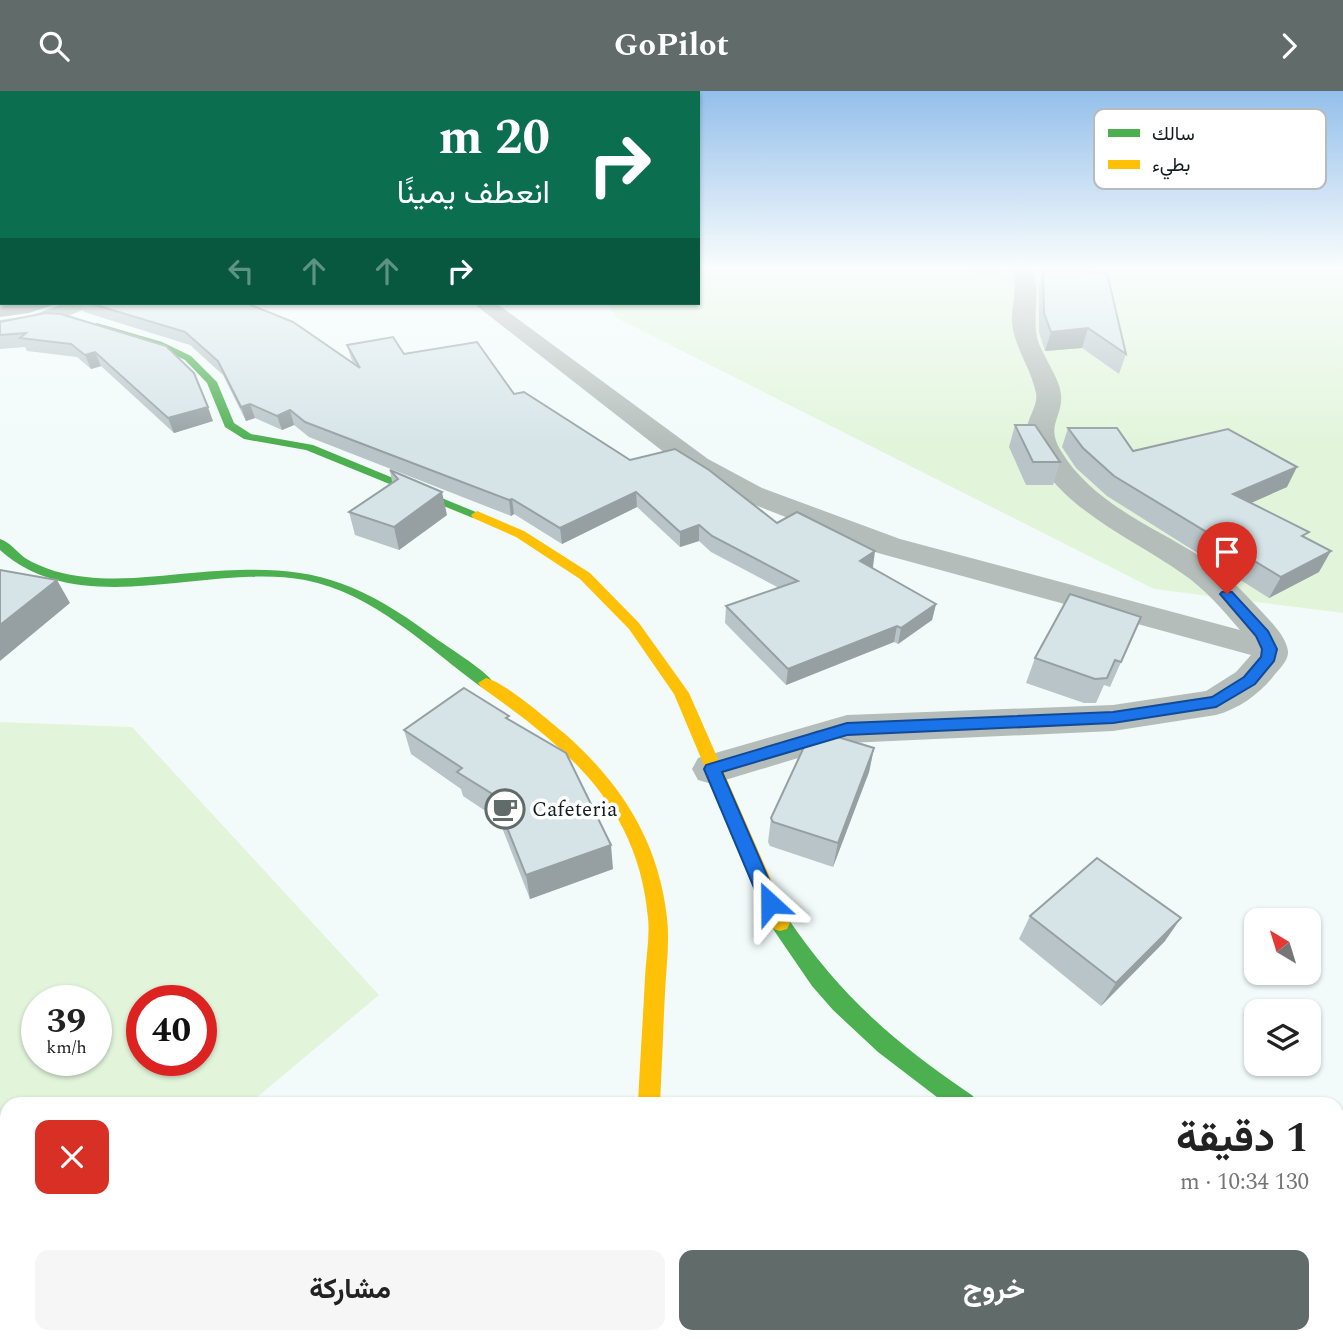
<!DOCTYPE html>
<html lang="ar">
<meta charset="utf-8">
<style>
:root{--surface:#fff;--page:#f6f6f6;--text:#222;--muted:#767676;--accent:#616b6a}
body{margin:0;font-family:Spectral,Vazirmatn,serif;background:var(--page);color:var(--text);direction:rtl;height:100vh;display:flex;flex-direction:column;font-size:26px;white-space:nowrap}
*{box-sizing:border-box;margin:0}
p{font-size:23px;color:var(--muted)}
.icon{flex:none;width:38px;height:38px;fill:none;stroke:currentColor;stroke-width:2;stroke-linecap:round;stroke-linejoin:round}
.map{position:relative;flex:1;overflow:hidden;direction:ltr}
.panel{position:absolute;left:0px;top:1006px;width:1344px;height:247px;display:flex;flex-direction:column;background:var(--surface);border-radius:21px 21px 0 0;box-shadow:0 2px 5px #0004;direction:rtl}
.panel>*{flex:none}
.top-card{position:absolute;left:0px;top:0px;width:700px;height:214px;box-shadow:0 2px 5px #0004;direction:rtl;background:#0b6e4f;color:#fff;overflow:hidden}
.needle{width:46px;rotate:322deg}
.controls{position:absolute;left:1244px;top:817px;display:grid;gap:14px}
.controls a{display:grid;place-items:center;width:77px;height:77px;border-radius:14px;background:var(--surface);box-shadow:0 2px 5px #0004;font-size:35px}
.speed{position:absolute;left:21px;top:894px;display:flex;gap:14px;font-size:35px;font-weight:700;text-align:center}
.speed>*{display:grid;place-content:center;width:91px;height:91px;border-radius:50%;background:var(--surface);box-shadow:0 2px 5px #0004;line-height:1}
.speed small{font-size:18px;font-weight:400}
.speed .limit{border:10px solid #d22;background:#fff;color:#111}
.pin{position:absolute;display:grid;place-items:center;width:60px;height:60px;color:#fff;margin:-72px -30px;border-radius:50% 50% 50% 0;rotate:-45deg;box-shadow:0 0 7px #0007}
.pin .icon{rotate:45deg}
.me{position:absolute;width:77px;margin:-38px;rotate:336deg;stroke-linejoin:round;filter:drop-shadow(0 0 5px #0008)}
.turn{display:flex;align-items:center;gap:24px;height:147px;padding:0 35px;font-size:32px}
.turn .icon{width:91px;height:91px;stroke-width:2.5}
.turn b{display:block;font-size:49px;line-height:60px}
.lanes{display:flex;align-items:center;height:66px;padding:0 35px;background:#0003;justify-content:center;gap:35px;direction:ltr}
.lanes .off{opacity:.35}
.round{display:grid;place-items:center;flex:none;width:74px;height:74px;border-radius:14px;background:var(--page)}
.overview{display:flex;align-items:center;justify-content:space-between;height:119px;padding:0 35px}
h1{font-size:42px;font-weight:700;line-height:52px}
.button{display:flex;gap:14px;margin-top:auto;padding:14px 35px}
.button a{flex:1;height:80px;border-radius:14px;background:var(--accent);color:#fff;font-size:28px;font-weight:700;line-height:80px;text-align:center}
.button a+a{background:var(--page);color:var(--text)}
header{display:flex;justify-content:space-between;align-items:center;height:91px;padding:0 35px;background:var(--accent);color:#fff;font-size:32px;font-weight:700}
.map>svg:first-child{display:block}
.green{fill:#e2f5db;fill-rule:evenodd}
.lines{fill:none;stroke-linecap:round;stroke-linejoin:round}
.street{fill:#b4bdb9;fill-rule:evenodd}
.fast{fill:#4caf50;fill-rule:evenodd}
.slow{fill:#ffc107;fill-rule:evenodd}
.wall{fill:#b8c4c8}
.shaded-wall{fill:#96a0a2}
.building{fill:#d6e4e8;stroke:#96a0a2;stroke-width:2}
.route{fill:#1a73e8;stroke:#114b97;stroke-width:2}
.labels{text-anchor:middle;stroke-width:7;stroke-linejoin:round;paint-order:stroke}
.poi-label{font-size:21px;fill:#131d1d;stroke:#fff;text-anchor:start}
.key{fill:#fff;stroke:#b8bbbb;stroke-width:2}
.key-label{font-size:19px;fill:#131d1d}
</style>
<header><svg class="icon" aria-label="forward" viewBox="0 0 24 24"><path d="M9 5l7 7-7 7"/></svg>GoPilot<svg class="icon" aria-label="search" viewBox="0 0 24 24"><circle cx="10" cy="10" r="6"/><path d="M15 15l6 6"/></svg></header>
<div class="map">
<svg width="1343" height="1252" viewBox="0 0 1343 1252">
<rect width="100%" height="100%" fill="#f2fbfa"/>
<g class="green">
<polygon points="698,178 1343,178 1343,522 1154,498 615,226 609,212 698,212"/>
<path d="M0,631L132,636L379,904L249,1013H7V1215L0,1221ZM37,910H96V970H37ZM142,910H201V970H142Z"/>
</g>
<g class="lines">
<g class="street">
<path d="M1012,178H1032C1042,200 1031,227 1038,250C1043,265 1061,290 1061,304C1063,327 1045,334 1061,360C1092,412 1154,436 1203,467C1226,482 1243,501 1262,521C1271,531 1286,545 1288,560C1289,570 1278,579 1272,587C1258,604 1238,618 1216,624L1113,640L848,652L712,693L698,689L692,678L698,667L847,624L1113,614L1206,600L1236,581L1251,564L878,462L742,409L688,380L473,212H496L708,368L762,397L900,448L1240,539C1222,518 1205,498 1183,483C1128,444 1053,416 1028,348C1022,331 1039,317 1036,302C1031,277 1014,256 1012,231C1011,213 1019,195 1012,178Z"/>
<polygon points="65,212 93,212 90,216 42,236 0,243 0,229 30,225"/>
<polygon points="1337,1161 1343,1163 1343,1225 1337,1223"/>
</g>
<g class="fast">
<polygon points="97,232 162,251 191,265 217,291 234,332 251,343 313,354 483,424 481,427 473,427 306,359 244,348 225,336 207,292 185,269 156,255 94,237 94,233"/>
<path d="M0,448C10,451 17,461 25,467C43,478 65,484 86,486C121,490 157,485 192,482C296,473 345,480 431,544C447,556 483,577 494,592L486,597L481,596C427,556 373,502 305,489C209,471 81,532 0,459Z"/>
<path d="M780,824L787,826C840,905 895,952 973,1005L976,1013H946L878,961L833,919L812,895L773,838L770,832L773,826Z"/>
</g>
<g class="slow">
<polygon points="477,420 524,440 590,482 639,532 689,602 790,832 787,838 780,840 773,838 674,603 629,538 580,488 516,446 473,427 471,424"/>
<path d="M486,587C506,592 547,628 564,642C621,692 659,751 667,827C670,851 666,877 665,902C663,939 662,976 660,1013H638C640,971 643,928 645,886C646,867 650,846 648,827C638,714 567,657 481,596L478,592Z"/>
<polygon points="722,1246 750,1246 752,1252 724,1252"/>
</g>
</g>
<g class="wall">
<polygon points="970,178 1000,178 1000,182 974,182"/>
<polygon points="1043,178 1126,263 1119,283 1082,257 1045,260 1039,241 1039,195"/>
<polygon points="80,212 246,212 353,272 351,267 347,254 404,263 514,303 630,369 777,432 873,476 871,477 936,513 932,529 898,553 894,551 786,594 725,532 726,515 779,497 711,461 699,450 680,456 637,416 562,453 514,423 511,425 309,346 294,334 282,339 255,327 246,330 223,284 190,254 84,221"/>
<polygon points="45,222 213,330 174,342 101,275 91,278 77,266 27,260 25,256 0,258 0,244"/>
<polygon points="1015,334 1060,371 1053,394 1026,394 1009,356"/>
<polygon points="1068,337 1133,360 1287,396 1250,412 1306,447 1319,481 1269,507 1107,405 1076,377 1062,356"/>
<polygon points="390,379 447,424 399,459 355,444 349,421 392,391"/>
<polygon points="1141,526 1110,596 1104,594 1096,612 1084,612 1026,592 1035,567"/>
<polygon points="510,629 613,778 530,808 499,729 463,705 461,698 411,663 404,639"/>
<polygon points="874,657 869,681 833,776 770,755 768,751 771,727"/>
<polygon points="1030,825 1165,850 1101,915 1019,848"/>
</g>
<g class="shaded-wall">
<polygon points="7,212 59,212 29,222 0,226 0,213"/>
<polygon points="1088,237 1082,257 1045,260 1051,241"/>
<polygon points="95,261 101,275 91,278 85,264"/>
<polygon points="250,313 255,327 246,330 241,316"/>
<polygon points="208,316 213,330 174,342 168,327"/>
<polygon points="290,319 294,334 282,339 277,325"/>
<polygon points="1297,376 1287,396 1224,424 1233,403"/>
<polygon points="442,401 447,424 399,459 394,436"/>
<polygon points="636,401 637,416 562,453 560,437"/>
<polygon points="512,408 514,423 511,425 509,409"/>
<polygon points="699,434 699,450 680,456 680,441"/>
<polygon points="875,460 873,476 857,486 860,470"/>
<polygon points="1331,460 1319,481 1269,507 1281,486"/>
<polygon points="57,489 70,512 0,570 0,534"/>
<polygon points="936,513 932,529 898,553 901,537"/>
<polygon points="897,535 894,551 786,594 788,578"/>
<polygon points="874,657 869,681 833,776 838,752"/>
<polygon points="611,754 613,778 530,808 526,784"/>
<polygon points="1181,827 1165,850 1101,915 1116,892"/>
</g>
<g class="building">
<polygon points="0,178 2,178 2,212 7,212 0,213"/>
<polygon points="1043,178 1107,182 1126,263 1088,237 1051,241 1044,222"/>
<polygon points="89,212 246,212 293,231 360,277 347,254 393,246 404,263 477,251 514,303 524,301 630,369 675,358 709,379 777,432 797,421 875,460 860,470 936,513 901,537 897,535 788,578 726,515 798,490 712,445 699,434 680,441 636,401 560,437 512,408 509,409 305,331 290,319 277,325 250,313 241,316 218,270 185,241"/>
<polygon points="45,222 61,223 166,255 194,282 208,316 168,327 95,261 85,264 71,253 20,247 26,242 0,244 0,231"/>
<polygon points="1015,334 1035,334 1060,371 1033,371"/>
<polygon points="1068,337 1117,337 1133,360 1228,338 1297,376 1233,403 1309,441 1302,445 1331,460 1281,486 1114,385 1083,357"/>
<polygon points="390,379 442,401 394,436 349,421 398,388"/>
<polygon points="0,479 57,489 0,534"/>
<polygon points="1070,503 1141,526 1121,571 1115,569 1107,587 1095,588 1035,567"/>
<polygon points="464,597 509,625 506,627 566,662 611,754 526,784 494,704 457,681 462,677 404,639"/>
<polygon points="818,640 874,657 838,752 773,731 771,727 810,643"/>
<polygon points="1097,767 1181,827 1116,892 1030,825"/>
<polygon points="573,1246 660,1246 665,1252 566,1252"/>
</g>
<linearGradient id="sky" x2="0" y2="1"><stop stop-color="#94bfeb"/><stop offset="0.5" stop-color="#f9fdfd"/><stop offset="1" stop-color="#f9fdfd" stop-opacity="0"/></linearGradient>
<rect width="1343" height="353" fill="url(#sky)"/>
<polygon class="route" points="1222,501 1232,501 1268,540 1277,558 1274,570 1255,593 1216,616 1113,632 847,644 722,681 779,812 777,818 763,818 704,678 706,674 847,632 1113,621 1212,606 1244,586 1261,566 1262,558 1256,545 1220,503"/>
<defs>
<g id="cafe-ring" transform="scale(2.0125)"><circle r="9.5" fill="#fff" stroke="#616b6a" stroke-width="1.5"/><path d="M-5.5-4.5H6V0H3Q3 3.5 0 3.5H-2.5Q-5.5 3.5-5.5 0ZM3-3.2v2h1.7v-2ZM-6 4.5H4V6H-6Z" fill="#616b6a"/></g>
</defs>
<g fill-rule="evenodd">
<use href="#cafe-ring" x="505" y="718"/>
</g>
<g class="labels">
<g class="poi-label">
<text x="532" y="725">Cafeteria</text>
</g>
</g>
<rect x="1094" y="18" width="232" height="80" rx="10" class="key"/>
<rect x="1108" y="38" width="32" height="8" fill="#4caf50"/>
<rect x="1108" y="69" width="32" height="9" fill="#ffc107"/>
<g class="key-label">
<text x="1152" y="49">سالك</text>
<text x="1152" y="80">بطيء</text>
</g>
</svg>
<div class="controls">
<a><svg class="needle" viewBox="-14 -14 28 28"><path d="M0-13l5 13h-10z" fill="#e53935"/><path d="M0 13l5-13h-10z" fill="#767676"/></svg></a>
<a><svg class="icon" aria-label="layers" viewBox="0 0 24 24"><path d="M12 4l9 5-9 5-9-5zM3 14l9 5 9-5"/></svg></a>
</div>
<div class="speed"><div>39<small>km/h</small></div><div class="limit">40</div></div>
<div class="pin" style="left:1227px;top:503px;background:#d93025"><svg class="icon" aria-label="arrive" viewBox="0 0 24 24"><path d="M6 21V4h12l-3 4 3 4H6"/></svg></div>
<svg class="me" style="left:770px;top:812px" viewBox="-20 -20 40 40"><path d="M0-17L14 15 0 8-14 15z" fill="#1a73e8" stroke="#fff" stroke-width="4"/></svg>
<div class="top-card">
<div class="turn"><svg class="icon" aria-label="right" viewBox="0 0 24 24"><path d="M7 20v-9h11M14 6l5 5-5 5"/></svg><div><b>20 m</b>انعطف يمينًا</div></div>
<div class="lanes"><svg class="icon off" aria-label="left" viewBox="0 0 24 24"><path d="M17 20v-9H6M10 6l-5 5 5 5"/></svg><svg class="icon off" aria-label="ahead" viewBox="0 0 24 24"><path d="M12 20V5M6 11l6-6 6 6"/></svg><svg class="icon off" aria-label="ahead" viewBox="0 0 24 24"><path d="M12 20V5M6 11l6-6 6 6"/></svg><svg class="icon" aria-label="right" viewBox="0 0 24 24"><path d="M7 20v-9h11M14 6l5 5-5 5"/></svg></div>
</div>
<section class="panel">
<div class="overview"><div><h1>1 دقيقة</h1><p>130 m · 10:34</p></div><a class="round" style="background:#d93025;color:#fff"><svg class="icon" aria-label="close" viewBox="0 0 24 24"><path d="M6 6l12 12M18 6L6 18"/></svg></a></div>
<div class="button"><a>خروج</a><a>مشاركة</a></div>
</section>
</div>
